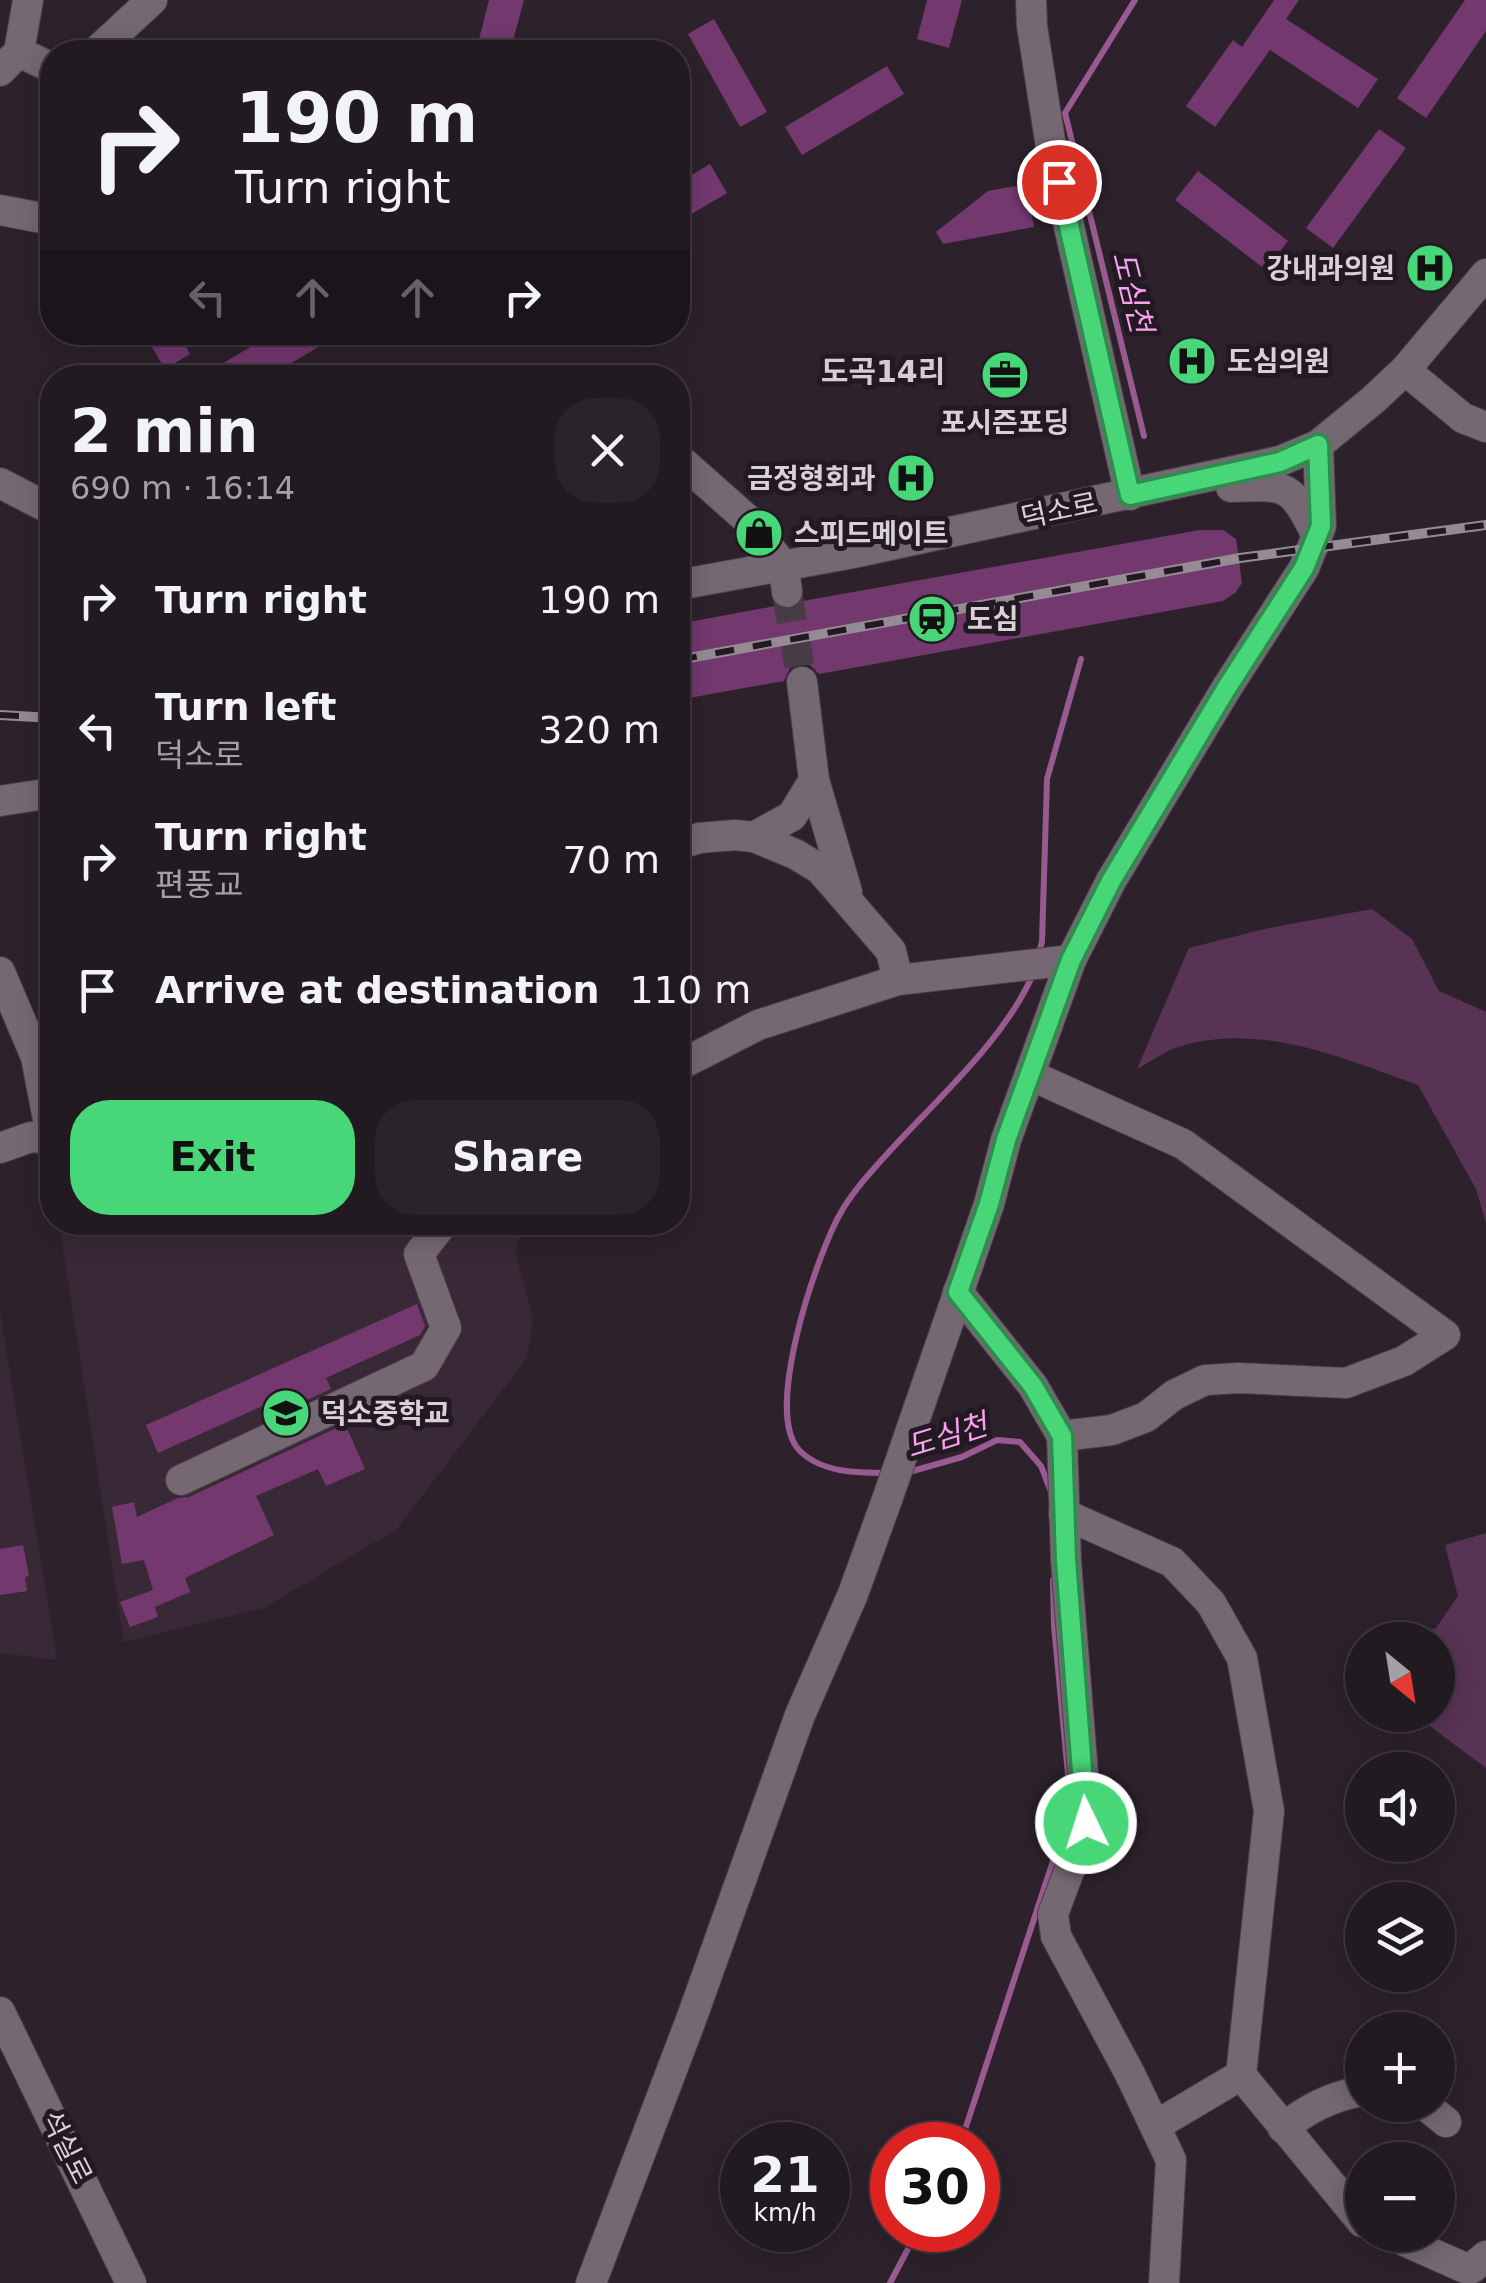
<!DOCTYPE html>
<meta charset="utf-8">
<style>
:root{--surface:#221a21;--page:#2a232a;--text:#f1f3f6;--muted:#a2a1a5;--line:#3f383f;--accent:#48d778}
body{margin:0;font-family:"DejaVu Sans","Noto Sans KR",sans-serif;background:var(--page);color:var(--text);height:100vh;display:flex;flex-direction:column;font-size:38px;white-space:nowrap}
*{box-sizing:border-box;margin:0}
p{font-size:32px;color:var(--muted)}
.icon{flex:none;width:55px;height:55px;fill:none;stroke:currentColor;stroke-width:2;stroke-linecap:round;stroke-linejoin:round}
.map{position:relative;flex:1;overflow:hidden}
.sheet{position:absolute;left:40px;top:365px;width:650px;height:870px;display:flex;flex-direction:column;background:var(--surface);border-radius:40px;box-shadow:0 5px 25px #0003,0 0 0 2px var(--line)}
.sheet>*{flex:none}
.top-card{position:absolute;left:40px;top:40px;width:650px;height:305px;border-radius:40px;box-shadow:0 5px 25px #0003,0 0 0 2px var(--line);background:#221a21;color:var(--text);overflow:hidden}
.needle{width:65px;rotate:150deg}
.fabs{position:absolute;left:1345px;top:1622px;display:grid;gap:20px}
.fabs a{display:grid;place-items:center;width:110px;height:110px;border-radius:50%;background:var(--surface);box-shadow:0 5px 25px #0003,0 0 0 2px var(--line);font-size:50px}
.speed{position:absolute;left:720px;top:2122px;display:flex;gap:20px;font-size:50px;font-weight:700;text-align:center}
.speed>*{display:grid;place-content:center;width:130px;height:130px;border-radius:50%;background:var(--surface);box-shadow:0 5px 25px #0003,0 0 0 2px var(--line);line-height:1}
.speed small{font-size:25px;font-weight:400}
.speed .limit{border:15px solid #d22;background:#fff;color:#111}
.pin{position:absolute;display:grid;place-items:center;width:85px;height:85px;color:#fff;margin:-42px;border:5px solid #fff;border-radius:50%;box-shadow:0 2px 10px #0007}
.me{position:absolute;width:110px;margin:-55px;rotate:356deg;stroke-linejoin:round;filter:drop-shadow(0 0 8px #0008)}
.turn{display:flex;align-items:center;gap:35px;height:210px;padding:0 30px;font-size:45px}
.turn .icon{width:130px;height:130px;stroke-width:2.5}
.turn b{display:block;font-size:70px;line-height:85px}
.lanes{display:flex;align-items:center;height:95px;padding:0 30px;background:#0003;justify-content:center;gap:50px;direction:ltr}
.lanes .off{opacity:.35}
.round{display:grid;place-items:center;flex:none;width:105px;height:105px;border-radius:40px;background:var(--page)}
.summary{display:flex;align-items:center;justify-content:space-between;height:170px;padding:0 30px}
h1{font-size:60px;font-weight:800;line-height:75px}
.button{display:flex;gap:20px;margin-top:auto;padding:20px 30px}
.button a{flex:1;height:115px;border-radius:40px;background:var(--accent);color:#111;font-size:40px;font-weight:800;line-height:115px;text-align:center}
.button a+a{background:var(--page);color:var(--text)}
ul{padding:0;list-style:none}
li{display:flex;align-items:center;gap:30px;height:130px;padding:0 30px}
li div{flex:1}
li b{display:block;font-size:38px}
li em{font-style:normal}
.map>svg:first-child{display:block}
.built{fill:#392937}
.green{fill:#593355}
.lines{fill:none;stroke-linecap:round;stroke-linejoin:round}
.stream{stroke:#985a91;stroke-width:6}
.building{fill:#73396e}
.minor-tunnel{stroke:#473c46;stroke-width:30;stroke-dasharray:30 15;stroke-linecap:butt}
.minor-casing{stroke:#483f47;stroke-width:32}
.minor{stroke:#756873;stroke-width:30}
.rail-casing{stroke:#948b93;stroke-width:10}
.rail{stroke:#231922;stroke-width:6;stroke-dasharray:19;stroke-linecap:butt}
.route-casing{stroke:#2f8c4e;stroke-width:25}
.route{stroke:#48d778;stroke-width:18}
.labels{text-anchor:middle;stroke-width:10;stroke-linejoin:round;paint-order:stroke}
.poi-label{font-size:28px;font-weight:bold;fill:#d8d1d7;stroke:#231922;text-anchor:start}
.street-label{font-size:28px;fill:#d8d1d7;stroke:#231922}
.water-label{font-size:30px;font-style:italic;fill:#f8a2ef;stroke:#231922}
.neighbourhood-label{font-size:30px;font-weight:bold;fill:#d9cad6;stroke:#231922}
</style>
<div class="map">
<svg width="1486" height="2283" viewBox="0 0 1486 2283">
<rect width="100%" height="100%" fill="#2d222c"/>
<g class="built">
<polygon points="59,1223 527,1223 515,1250 533,1320 527,1358 397,1529 264,1608 124,1642"/>
<polygon points="0,1312 57,1660 0,1653"/>
</g>
<g class="green">
<path d="M1372,909L1412,939L1439,991L1486,1012V1223L1476,1189L1418,1085C1342,1058 1259,1021 1178,1047C1164,1052 1150,1062 1137,1069L1189,948L1269,928Z"/>
<polygon points="1486,1533 1486,1768 1415,1715 1438,1715 1438,1640 1398,1640 1436,1628 1458,1596 1445,1545"/>
</g>
<g class="lines">
<g class="stream">
<polyline points="1135,0 1065,113 1144,436"/>
<polyline points="1038,955 1042,942 1047,779 1081,659"/>
<polyline points="909,1472 962,1457 997,1440 1020,1442 1041,1466 1051,1492"/>
<path d="M886,1473C859,1473 822,1473 800,1451C762,1414 817,1255 840,1214C852,1192 871,1172 887,1154C937,1099 1005,1040 1034,972"/>
<polyline points="960,2145 1071,1806 1054,1626 1053,1580"/>
<polyline points="890,2283 918,2230"/>
</g>
</g>
<g class="building">
<polygon points="489,0 524,0 510,52 477,47"/>
<polygon points="927,0 962,0 949,48 917,39"/>
<polygon points="1274,0 1299,0 1286,19 1378,79 1358,108 1270,50 1215,127 1186,106 1233,40 1242,47"/>
<polygon points="1465,0 1486,0 1486,31 1426,118 1397,98"/>
<polygon points="714,19 767,112 740,127 688,34"/>
<polygon points="887,66 904,94 802,155 785,127"/>
<polygon points="1379,129 1406,148 1333,248 1306,228"/>
<polygon points="710,164 727,193 678,222 678,183"/>
<polygon points="1198,171 1288,241 1266,270 1175,200"/>
<polygon points="1026,184 1034,227 943,244 936,232 988,191"/>
<polygon points="143,332 178,332 190,354 165,369"/>
<polygon points="276,332 344,332 266,378 198,378"/>
<polygon points="1200,530 1223,530 1236,539 1242,583 1235,593 1223,601 819,674 810,665 799,664 790,668 784,681 678,700 678,624 775,606 790,610 803,601"/>
<polygon points="417,1304 425,1326 420,1335 326,1378 331,1389 292,1407 287,1395 158,1453 146,1425"/>
<polygon points="345,1424 365,1469 326,1486 318,1469 256,1496 274,1535 185,1578 190,1592 155,1607 158,1617 130,1627 120,1602 153,1590 144,1560 122,1564 112,1507 134,1502 137,1517 178,1498 189,1497"/>
<polygon points="23,1545 29,1576 25,1577 27,1591 0,1595 0,1549"/>
</g>
<g class="lines">
<polyline class="minor-tunnel" points="787,592 802,682"/>
<g class="minor-casing">
<g id="minor">
<polyline points="1031,0 1032,26 1051,147 1130,495"/>
<polyline points="19,52 52,68"/>
<polyline points="96,52 152,0"/>
<polyline points="0,71 19,52 28,0"/>
<polyline points="0,210 52,220"/>
<polyline points="1405,370 1463,418 1486,427"/>
<polyline points="678,458 748,520 784,567 787,592"/>
<polyline points="0,483 52,510"/>
<path d="M1231,487C1287,485 1291,483 1317,536"/>
<polyline points="678,585 853,553 1280,461 1318,445 1373,400 1405,370 1486,274"/>
<polyline points="814,780 847,892"/>
<polyline points="0,801 52,793"/>
<polyline points="754,837 792,816 814,780 802,682"/>
<polyline points="678,845 699,838 735,835 754,837 795,854 820,869 891,951 898,980"/>
<polyline points="0,972 36,1057 52,1140"/>
<polyline points="678,1066 758,1025 898,980 1071,960"/>
<polyline points="1030,1075 1183,1144 1445,1335 1404,1361 1346,1383 1239,1378 1205,1380 1174,1395 1146,1417 1112,1430 1062,1436"/>
<polyline points="0,1148 31,1137 52,1139"/>
<polyline points="958,1292 1033,1386 1062,1436 1066,1561 1087,1823 1053,1914 1056,1936 1130,2074 1171,2160 1164,2283"/>
<polyline points="181,1480 424,1366 446,1328 419,1254 444,1222"/>
<polyline points="1064,1514 1172,1562 1211,1603 1242,1658 1269,1811 1241,2075 1155,2126"/>
<polyline points="0,2012 131,2283"/>
<polyline points="1241,2075 1362,2222"/>
<polyline points="1425,2105 1446,2122"/>
<path d="M1283,2128C1309,2108 1330,2097 1362,2091"/>
<polyline points="1391,2235 1465,2268 1472,2268 1486,2256"/>
<polyline points="591,2283 692,2017 800,1715 853,1594 889,1494 989,1204 1006,1140 1071,960 1111,881 1226,689 1304,568 1321,526 1318,445"/>
</g>
</g>
<use href="#minor" class="minor"/>
<g class="rail-casing">
<g id="rail">
<polyline points="678,660 1240,558 1486,525"/>
<polyline points="0,715 52,718"/>
</g>
</g>
<use href="#rail" class="rail"/>
</g>
<g class="lines">
<g class="route-casing">
<polyline id="route" points="1059,182 1130,495 1280,462 1318,445 1321,526 1304,568 1226,689 1111,881 1071,960 1006,1140 989,1204 958,1292 1033,1386 1062,1436 1066,1560 1086,1823"/>
</g>
<use href="#route" class="route"/>
</g>
<defs>
<g id="hospital-disc" transform="scale(2.5)"><circle r="9.5" fill="#48d778" stroke="#231922"/><path d="M-5-5h3v3.5h4V-5h3V5h-3V1.5h-4V5h-3Z" fill="#111"/></g>
<g id="office-disc" transform="scale(2.5)"><circle r="9.5" fill="#48d778" stroke="#231922"/><path d="M-6-3h4V-5.5h4V-3h4V5H-6ZM-1-4.5V-3h2v-1.5ZM-6 0V1H6V0Z" fill="#111"/></g>
<g id="shop-disc" transform="scale(2.5)"><circle r="9.5" fill="#48d778" stroke="#231922"/><path d="M-5-2.5h2.3a2.7 3.5 0 0 1 5.4 0H5L5.5 6h-11ZM-1.5-2.5h3a1.5 2.3 0 0 0-3 0Z" fill="#111"/></g>
<g id="station-disc" transform="scale(2.5)"><circle r="9.5" fill="#48d778" stroke="#231922"/><path d="M-3-6H3Q5-6 5-4V2Q5 4 3 4L4.5 6H3L1.5 4h-3L-3 6H-4.5L-3 4Q-5 4-5 2V-4Q-5-6-3-6ZM-3.5-4v3h7v-3ZM-3.5 1v1.5H-2V1ZM2 1v1.5H3.5V1Z" fill="#111"/></g>
<g id="school-disc" transform="scale(2.5)"><circle r="9.5" fill="#48d778" stroke="#231922"/><path d="M0-5L7-2L0 1L-7-2ZM-4 1L0 2.5L4 1V4Q0 6-4 4Z" fill="#111"/></g>
</defs>
<g fill-rule="evenodd">
<use href="#hospital-disc" x="1430" y="268"/>
<use href="#hospital-disc" x="1192" y="361"/>
<use href="#office-disc" x="1005" y="375"/>
<use href="#hospital-disc" x="911" y="478"/>
<use href="#shop-disc" x="759" y="533"/>
<use href="#station-disc" x="932" y="619"/>
<use href="#school-disc" x="286" y="1413"/>
</g>
<g class="labels">
<g class="poi-label">
<text x="1395" y="278" text-anchor="end">강내과의원</text>
<text x="1227" y="371">도심의원</text>
<text x="1005" y="432" text-anchor="middle">포시즌포딩</text>
<text x="876" y="488" text-anchor="end">금정형회과</text>
<text x="794" y="543">스피드메이트</text>
<text x="967" y="629">도심</text>
<text x="321" y="1423">덕소중학교</text>
</g>
<g class="street-label">
<text transform="translate(1059 510) rotate(-12)" y="10">덕소로</text>
<text transform="translate(67 2147) rotate(63)" y="10">석실로</text>
</g>
<g class="water-label">
<text transform="translate(1132 292) rotate(76)" y="10">도심천</text>
<text transform="translate(947 1436) rotate(-17)" y="10">도심천</text>
</g>
<g class="neighbourhood-label">
<text x="883" y="382">도곡14리</text>
</g>
</g>
</svg>
<div class="fabs">
<a><svg class="needle" viewBox="-14 -14 28 28"><path d="M0-13l5 13h-10z" fill="#e53935"/><path d="M0 13l5-13h-10z" fill="#a2a1a5"/></svg></a>
<a><svg class="icon" aria-label="sound" viewBox="0 0 24 24"><path d="M4 9h4l5-4v14l-5-4H4zM17 9q2 3 0 6"/></svg></a>
<a><svg class="icon" aria-label="layers" viewBox="0 0 24 24"><path d="M12 4l9 5-9 5-9-5zM3 14l9 5 9-5"/></svg></a>
<a>+</a>
<a>−</a>
</div>
<div class="speed"><div>21<small>km/h</small></div><div class="limit">30</div></div>
<div class="pin" style="left:1059px;top:182px;background:#d93025"><svg class="icon" aria-label="arrive" viewBox="0 0 24 24"><path d="M6 21V4h12l-3 4 3 4H6"/></svg></div>
<svg class="me" style="left:1086px;top:1823px" viewBox="-20 -20 40 40"><circle r="17" fill="#48d778" stroke="#fff" stroke-width="3"/><path d="M0-11L8 9 0 5-8 9z" fill="#fff"/></svg>
<div class="top-card">
<div class="turn"><svg class="icon" aria-label="right" viewBox="0 0 24 24"><path d="M7 20v-9h11M14 6l5 5-5 5"/></svg><div><b>190 m</b>Turn right</div></div>
<div class="lanes"><svg class="icon off" aria-label="left" viewBox="0 0 24 24"><path d="M17 20v-9H6M10 6l-5 5 5 5"/></svg><svg class="icon off" aria-label="ahead" viewBox="0 0 24 24"><path d="M12 20V5M6 11l6-6 6 6"/></svg><svg class="icon off" aria-label="ahead" viewBox="0 0 24 24"><path d="M12 20V5M6 11l6-6 6 6"/></svg><svg class="icon" aria-label="right" viewBox="0 0 24 24"><path d="M7 20v-9h11M14 6l5 5-5 5"/></svg></div>
</div>
<section class="sheet">
<div class="summary"><div><h1>2 min</h1><p>690 m · 16:14</p></div><a class="round"><svg class="icon" aria-label="close" viewBox="0 0 24 24"><path d="M6 6l12 12M18 6L6 18"/></svg></a></div>
<ul>
<li><svg class="icon" aria-label="right" viewBox="0 0 24 24"><path d="M7 20v-9h11M14 6l5 5-5 5"/></svg><div><b>Turn right</b></div><em>190 m</em></li>
<li><svg class="icon" aria-label="left" viewBox="0 0 24 24"><path d="M17 20v-9H6M10 6l-5 5 5 5"/></svg><div><b>Turn left</b><p>덕소로</p></div><em>320 m</em></li>
<li><svg class="icon" aria-label="right" viewBox="0 0 24 24"><path d="M7 20v-9h11M14 6l5 5-5 5"/></svg><div><b>Turn right</b><p>편풍교</p></div><em>70 m</em></li>
<li><svg class="icon" aria-label="arrive" viewBox="0 0 24 24"><path d="M6 21V4h12l-3 4 3 4H6"/></svg><div><b>Arrive at destination</b></div><em>110 m</em></li>
</ul>
<div class="button"><a>Exit</a><a>Share</a></div>
</section>
</div>
